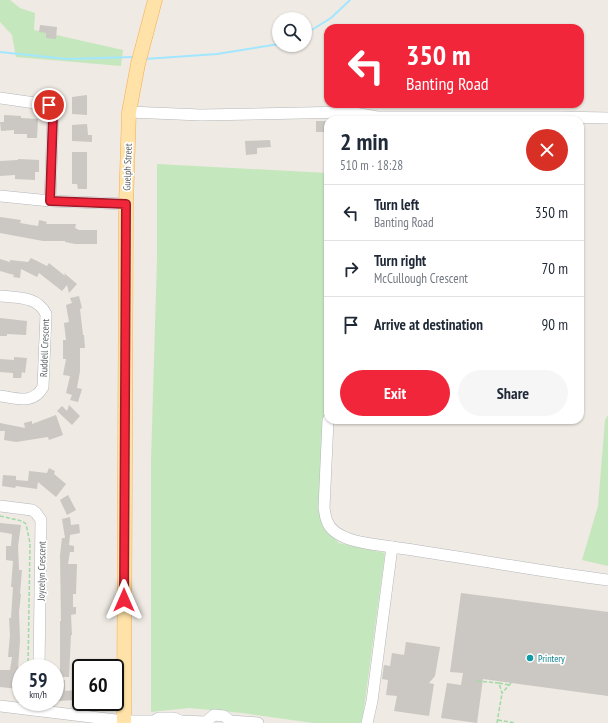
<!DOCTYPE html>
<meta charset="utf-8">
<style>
:root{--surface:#fff;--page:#f6f6f7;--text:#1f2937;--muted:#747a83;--line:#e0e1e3;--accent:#f1263a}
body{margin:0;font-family:"PT Sans Narrow",sans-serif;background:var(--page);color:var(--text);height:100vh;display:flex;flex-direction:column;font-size:15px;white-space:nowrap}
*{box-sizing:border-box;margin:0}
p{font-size:13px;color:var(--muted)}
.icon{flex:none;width:22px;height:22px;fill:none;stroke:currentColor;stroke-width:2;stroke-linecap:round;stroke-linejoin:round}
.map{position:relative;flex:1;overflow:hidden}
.drawer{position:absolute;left:324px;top:116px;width:260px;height:308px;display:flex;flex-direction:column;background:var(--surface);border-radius:12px;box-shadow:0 1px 3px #0004}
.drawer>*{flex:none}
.banner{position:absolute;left:324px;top:24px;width:260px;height:84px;border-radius:12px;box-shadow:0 1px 3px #0004;background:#f1263a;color:#fff;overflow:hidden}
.controls{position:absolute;left:272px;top:12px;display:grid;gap:8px}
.controls a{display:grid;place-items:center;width:40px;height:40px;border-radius:50%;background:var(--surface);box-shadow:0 1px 3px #0004;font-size:20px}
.speed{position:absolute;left:12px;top:659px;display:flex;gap:8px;font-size:20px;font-weight:700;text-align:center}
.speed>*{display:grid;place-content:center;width:52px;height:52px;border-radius:50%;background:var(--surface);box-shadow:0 1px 3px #0004;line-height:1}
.speed small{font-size:10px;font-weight:400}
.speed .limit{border:2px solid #111;border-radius:6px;background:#fff;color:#111}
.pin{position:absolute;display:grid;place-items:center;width:34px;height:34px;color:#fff;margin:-17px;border:2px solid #fff;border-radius:50%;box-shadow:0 1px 4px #0007}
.me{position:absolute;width:44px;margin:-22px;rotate:0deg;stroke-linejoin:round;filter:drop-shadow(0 0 3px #0008)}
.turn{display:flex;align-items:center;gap:14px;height:84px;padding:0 16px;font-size:18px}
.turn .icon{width:52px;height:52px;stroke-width:2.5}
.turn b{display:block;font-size:28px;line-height:34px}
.round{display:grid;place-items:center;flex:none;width:42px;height:42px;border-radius:21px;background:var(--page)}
.overview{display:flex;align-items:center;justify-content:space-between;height:68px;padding:0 16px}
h1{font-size:24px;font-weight:600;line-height:30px}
.primary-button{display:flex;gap:8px;margin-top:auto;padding:8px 16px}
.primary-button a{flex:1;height:46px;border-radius:24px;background:var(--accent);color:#fff;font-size:16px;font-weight:600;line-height:46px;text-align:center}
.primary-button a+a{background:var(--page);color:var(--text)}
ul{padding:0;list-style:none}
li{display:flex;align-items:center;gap:12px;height:56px;padding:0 16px;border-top:1px solid var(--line)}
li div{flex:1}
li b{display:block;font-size:15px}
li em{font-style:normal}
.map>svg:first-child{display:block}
.green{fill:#c5e7be}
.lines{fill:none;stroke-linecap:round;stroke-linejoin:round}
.stream{stroke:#a2e7ff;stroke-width:2}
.building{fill:#cbc7c2}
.minor-casing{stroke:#b4b7bb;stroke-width:12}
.major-casing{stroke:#f8ad53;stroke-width:15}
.path{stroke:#a0daa5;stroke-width:1.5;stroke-dasharray:4 2;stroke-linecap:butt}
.minor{stroke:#fff;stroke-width:11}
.major{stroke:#ffe2a7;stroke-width:14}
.route-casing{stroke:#9d1926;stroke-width:10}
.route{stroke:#f1263a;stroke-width:7}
.culture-dot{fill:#0f9aa8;stroke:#fff;stroke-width:1.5}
.labels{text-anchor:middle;stroke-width:3.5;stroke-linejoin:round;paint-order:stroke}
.street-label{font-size:10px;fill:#5b6164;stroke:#fff}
.culture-label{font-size:10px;fill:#0d838f;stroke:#fff;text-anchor:start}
</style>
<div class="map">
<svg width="608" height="723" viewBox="0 0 608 723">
<rect width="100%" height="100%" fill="#efeae3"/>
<g class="green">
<polygon points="0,0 10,0 20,8 35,13 34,30 123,50 121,66 16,57 12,35 0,22"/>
<polygon points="157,164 328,173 322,526 339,543 385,553 362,723 313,723 242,713 189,708 151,712 151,460 157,258"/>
<polygon points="608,415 608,566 582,560 598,506 605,420"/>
</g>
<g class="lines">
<g class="stream">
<polyline points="305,34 331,18 350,0"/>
<polyline points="0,52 67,59 133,57"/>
<polyline points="145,59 217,54 279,44"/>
</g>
</g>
<g class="building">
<polygon points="40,25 57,27 56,39 46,38 46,33 39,32"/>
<polygon points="87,95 87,115 72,114 72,97"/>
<polygon points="4,115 21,116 21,118 38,119 37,138 27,138 27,134 14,134 14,130 1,131 0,122 4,122"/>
<rect x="316" y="121" width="12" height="11"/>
<polygon points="87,124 88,135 92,135 92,142 72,141 72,125"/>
<polygon points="270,140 271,147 257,148 257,154 246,155 245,141"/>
<polygon points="72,152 87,152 87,189 78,189 77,184 72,184"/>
<polygon points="18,159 39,160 39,172 35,172 35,180 15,179 15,175 0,176 0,161 18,160"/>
<polygon points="0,217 21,220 20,223 38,226 39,220 47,222 46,224 76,224 75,228 79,230 97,230 97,244 75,244 65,242 65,241 43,241 0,233"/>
<polygon points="31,258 47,266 49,263 65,276 64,273 77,284 69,293 67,285 62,291 39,273 37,277 21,269 20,278 13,277 14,275 0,271 0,259 10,262 10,260 28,262"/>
<polygon points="79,296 82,308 80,309 83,335 84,335 85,348 80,348 80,371 77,388 82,389 78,402 70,400 72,395 66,393 70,376 63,375 66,359 63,359 63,340 66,340 64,323 69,322 66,305 72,303 70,298"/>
<polygon points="0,318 27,321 26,335 7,334 7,336 0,336"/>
<polygon points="14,357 27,358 25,373 22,372 21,378 13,378 13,373 0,372 0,359 14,360"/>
<polygon points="69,405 80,416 72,425 57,411 62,406 67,411"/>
<polygon points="56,415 63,435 49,440 48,437 16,442 4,440 5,431 0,431 0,423 25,428 24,423 32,421 32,424"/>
<polygon points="49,468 55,471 54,474 66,484 56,497 38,482 37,489 16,486 15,488 2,486 3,475 16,476 16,480 28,481 29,471 47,473"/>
<polygon points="68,495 76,510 67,515 60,500"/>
<polygon points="70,517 71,525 79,524 80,533 70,535 69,545 74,546 74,552 70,552 68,564 77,564 76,594 73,594 73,607 76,607 76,614 71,615 72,635 71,635 69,677 60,677 60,621 61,621 60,555 62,538 65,538 62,519"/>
<polygon points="0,523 21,525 18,546 19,570 22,570 20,594 21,594 19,612 20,640 18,669 21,669 18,689 0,687 0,670 10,670 12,657 8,657 10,635 9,618 11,618 13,587 11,587 13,561 6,560 6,546 11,546 12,534 0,532"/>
<polygon points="461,593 608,612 608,696 483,679 477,723 441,718 447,683 461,685 463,673 450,672"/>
<polygon points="406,642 440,647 435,676 429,683 434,684 429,716 394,711 397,696 386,695 388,680 382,679 384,665 390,666 392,653 404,655"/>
<polygon points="57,680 65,680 65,691 76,690 76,700 58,701"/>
</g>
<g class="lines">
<g class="minor-casing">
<g id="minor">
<polyline points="0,98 49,105 53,116 50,201"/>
<polyline points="129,112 201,115 349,112"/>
<polyline points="342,120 349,112 377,117 558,117 608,118"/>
<polyline points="0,196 50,201 126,204"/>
<path d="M0,296C18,298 37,296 46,314L43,387C33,405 17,398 0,396"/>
<path d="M328,420L324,508C325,512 325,517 327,521C334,542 373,544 392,547"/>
<polyline points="0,506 32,510 36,513 41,520 39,668"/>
<polyline points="0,706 124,721 154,721 159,718 174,718 180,721"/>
<polyline points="206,722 214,715 224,716 230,721 258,723"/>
<polyline points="177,723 180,721 206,722 208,723"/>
<path d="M367,723L372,701L392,547C464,557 536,571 608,580"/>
</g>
</g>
<g class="major-casing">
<polyline id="major" points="124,723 126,204 129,112 138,64 155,0"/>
</g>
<g class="path">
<polyline points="0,516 22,521 26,524 30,543 28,668"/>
<polyline points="477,681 499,683 502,693 511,683"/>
<polyline points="499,683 509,685"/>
<polyline points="498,720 515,723"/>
<polyline points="497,723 502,693"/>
</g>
<use href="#minor" class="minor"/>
<use href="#major" class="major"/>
</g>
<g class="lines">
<g class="route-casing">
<polyline id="route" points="49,105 53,116 50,201 126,204 124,600"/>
</g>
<use href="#route" class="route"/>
</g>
<circle class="culture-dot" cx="530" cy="658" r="4"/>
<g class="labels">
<g class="street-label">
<text transform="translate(127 167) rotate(-88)" y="4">Guelph Street</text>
<text transform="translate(44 348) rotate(-88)" y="4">Ruddell Crescent</text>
<text transform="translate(41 571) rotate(-89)" y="4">Joycelyn Crescent</text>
</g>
<g class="culture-label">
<text x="538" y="662">Printery</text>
</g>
</g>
</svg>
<div class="controls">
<a><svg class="icon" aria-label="search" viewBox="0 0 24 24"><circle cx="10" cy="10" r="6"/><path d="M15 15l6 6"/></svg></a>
</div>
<div class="speed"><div>59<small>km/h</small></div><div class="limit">60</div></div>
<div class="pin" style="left:49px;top:105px;background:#d93025"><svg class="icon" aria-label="arrive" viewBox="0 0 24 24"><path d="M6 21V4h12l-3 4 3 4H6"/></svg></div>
<svg class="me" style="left:124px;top:600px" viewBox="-20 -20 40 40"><path d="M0-17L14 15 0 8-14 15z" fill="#f1263a" stroke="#fff" stroke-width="4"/></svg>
<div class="banner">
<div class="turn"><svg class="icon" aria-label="left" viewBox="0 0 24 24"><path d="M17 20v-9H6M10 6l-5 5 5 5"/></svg><div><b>350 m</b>Banting Road</div></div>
</div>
<section class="drawer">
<div class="overview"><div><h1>2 min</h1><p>510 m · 18:28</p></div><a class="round" style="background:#d93025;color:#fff"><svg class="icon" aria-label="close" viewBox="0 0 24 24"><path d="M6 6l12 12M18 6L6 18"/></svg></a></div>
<ul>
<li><svg class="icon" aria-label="left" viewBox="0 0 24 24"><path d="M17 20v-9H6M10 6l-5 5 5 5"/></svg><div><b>Turn left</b><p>Banting Road</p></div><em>350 m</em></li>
<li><svg class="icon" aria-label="right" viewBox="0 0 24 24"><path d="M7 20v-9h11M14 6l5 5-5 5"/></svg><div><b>Turn right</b><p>McCullough Crescent</p></div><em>70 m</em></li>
<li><svg class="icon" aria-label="arrive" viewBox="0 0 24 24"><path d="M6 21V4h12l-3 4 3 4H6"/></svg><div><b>Arrive at destination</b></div><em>90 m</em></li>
</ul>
<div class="primary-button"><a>Exit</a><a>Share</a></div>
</section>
</div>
